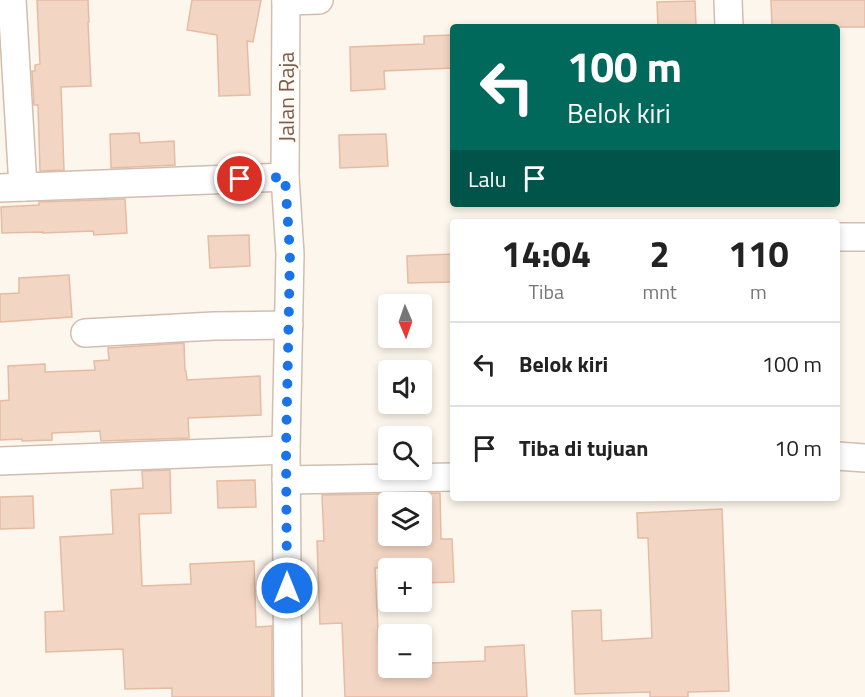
<!DOCTYPE html>
<html lang="id">
<meta charset="utf-8">
<style>
:root{--surface:#fff;--page:#f6f6f6;--text:#222;--muted:#767676;--line:#e0e0e0}
body{margin:0;font-family:"Titillium Web",sans-serif;background:var(--page);color:var(--text);height:100vh;display:flex;flex-direction:column;font-size:22px;white-space:nowrap}
*{box-sizing:border-box;margin:0}
p{font-size:20px;color:var(--muted)}
.icon{flex:none;width:33px;height:33px;fill:none;stroke:currentColor;stroke-width:2;stroke-linecap:round;stroke-linejoin:round}
.map{position:relative;flex:1;overflow:hidden}
.sheet{position:absolute;left:450px;top:219px;width:390px;height:282px;display:flex;flex-direction:column;background:var(--surface);border-radius:6px;box-shadow:0 3px 9px #0003}
.sheet>*{flex:none}
.banner{position:absolute;left:450px;top:24px;width:390px;height:183px;border-radius:6px;box-shadow:0 3px 9px #0003;background:#00695c;color:#fff;overflow:hidden}
.needle{width:39px;rotate:178deg}
.controls{position:absolute;left:378px;top:294px;display:grid;gap:12px}
.controls a{display:grid;place-items:center;width:54px;height:54px;border-radius:6px;background:var(--surface);box-shadow:0 3px 9px #0003;font-size:30px}
.pin{position:absolute;display:grid;place-items:center;width:51px;height:51px;color:#fff;margin:-26px;border:3px solid #fff;border-radius:50%;box-shadow:0 2px 6px #0007}
.me{position:absolute;width:66px;margin:-33px;rotate:0deg;stroke-linejoin:round;filter:drop-shadow(0 0 4px #0008)}
.turn{display:flex;align-items:center;gap:21px;height:126px;padding:0 18px;font-size:27px}
.turn .icon{width:78px;height:78px;stroke-width:2.5}
.turn b{display:block;font-size:42px;line-height:51px}
.then{display:flex;align-items:center;height:57px;padding:0 18px;background:#0003;gap:12px;font-size:22px}
.eta{display:flex;justify-content:space-evenly;align-items:center;height:102px;text-align:center}
.eta b{font-size:36px;font-weight:700;line-height:42px}
ul{padding:0;list-style:none}
li{display:flex;align-items:center;gap:18px;height:84px;padding:0 18px;border-top:2px solid var(--line)}
li div{flex:1}
li b{display:block;font-size:22px}
li em{font-style:normal}
.map>svg:first-child{display:block}
.building{fill:#f3d5c3;stroke:#e6bba3;stroke-width:1.5;fill-rule:evenodd}
.lines{fill:none;stroke-linecap:round;stroke-linejoin:round}
.street-casing{stroke:#d1beb0;stroke-width:30}
.street{stroke:#fff;stroke-width:27}
.route{stroke:#1a73e8;stroke-width:10;stroke-dasharray:0 18}
.labels{text-anchor:middle;stroke-width:4.5;stroke-linejoin:round;paint-order:stroke}
.street-label{font-size:22px;fill:#7a5c4d;stroke:#fffaf3}
</style>
<div class="map">
<svg width="865" height="697" viewBox="0 0 865 697">
<rect width="100%" height="100%" fill="#fdf6ec"/>
<g class="building">
<polygon points="37,0 88,0 89,22 88,22 91,86 61,87 64,170 40,171 38,105 34,105 32,71 35,71 35,65 40,64"/>
<polygon points="192,0 261,0 253,42 247,41 250,95 219,96 217,35 187,30"/>
<polygon points="771,0 865,0 865,27 772,27"/>
<polygon points="695,1 696,27 658,27 657,2"/>
<polygon points="453,35 453,68 384,71 385,89 351,91 350,47 424,44 424,36"/>
<polygon points="139,133 140,143 174,141 175,165 111,168 110,134"/>
<polygon points="386,134 388,166 340,168 339,135"/>
<polygon points="125,199 127,233 94,235 93,231 43,233 43,232 2,233 1,207 39,205 39,202"/>
<polygon points="249,235 250,266 210,268 208,236"/>
<polygon points="453,254 453,282 408,283 407,256"/>
<polygon points="69,275 72,317 0,322 0,294 19,293 19,278"/>
<polygon points="184,343 185,371 186,371 187,380 260,376 261,415 188,418 189,438 101,441 100,431 52,433 52,440 22,441 22,439 0,440 0,401 9,400 8,366 45,364 45,372 95,370 94,361 109,360 108,348"/>
<polygon points="170,470 171,513 139,514 142,586 191,584 190,564 254,561 256,627 272,626 272,697 172,697 172,688 125,689 123,649 46,652 45,612 64,611 60,537 113,534 111,490 143,488 142,471"/>
<polygon points="255,480 256,507 218,508 217,481"/>
<path d="M440,493L441,539H452L454,582L422,583V568H375L379,652H388V668H422V650H428L429,663L485,661V647L524,645L527,697H345L342,623L320,624L317,541H324L322,495ZM388,502H422V536H388Z"/>
<polygon points="33,496 34,528 0,529 0,497"/>
<polygon points="722,509 729,691 688,692 688,697 650,697 650,692 575,694 572,611 601,610 602,641 652,638 648,538 638,538 637,513"/>
</g>
<g class="lines">
<g class="street-casing">
<g id="street">
<polyline points="12,0 23,187"/>
<polyline points="286,0 285,177 290,254 286,450 288,697"/>
<polyline points="728,0 729,27"/>
<polyline points="286,1 319,0"/>
<polyline points="0,188 285,177"/>
<polyline points="837,237 865,237"/>
<polyline points="85,333 214,326 289,325"/>
<polyline points="837,456 865,458"/>
<polyline points="0,461 286,450"/>
<polyline points="286,480 453,477"/>
</g>
</g>
<use href="#street" class="street"/>
</g>
<g class="lines">
<polyline class="route" points="240,179 285,177 290,254 286,450 287,588"/>
</g>
<g class="labels">
<g class="street-label">
<text transform="translate(286 97) rotate(-90)" y="8">Jalan Raja</text>
</g>
</g>
</svg>
<div class="controls">
<a><svg class="needle" viewBox="-14 -14 28 28"><path d="M0-13l5 13h-10z" fill="#e53935"/><path d="M0 13l5-13h-10z" fill="#767676"/></svg></a>
<a><svg class="icon" aria-label="sound" viewBox="0 0 24 24"><path d="M4 9h4l5-4v14l-5-4H4zM17 9q2 3 0 6"/></svg></a>
<a><svg class="icon" aria-label="search" viewBox="0 0 24 24"><circle cx="10" cy="10" r="6"/><path d="M15 15l6 6"/></svg></a>
<a><svg class="icon" aria-label="layers" viewBox="0 0 24 24"><path d="M12 4l9 5-9 5-9-5zM3 14l9 5 9-5"/></svg></a>
<a>+</a>
<a>−</a>
</div>
<div class="pin" style="left:240px;top:179px;background:#d93025"><svg class="icon" aria-label="arrive" viewBox="0 0 24 24"><path d="M6 21V4h12l-3 4 3 4H6"/></svg></div>
<svg class="me" style="left:287px;top:588px" viewBox="-20 -20 40 40"><circle r="17" fill="#1a73e8" stroke="#fff" stroke-width="3"/><path d="M0-11L8 9 0 5-8 9z" fill="#fff"/></svg>
<div class="banner">
<div class="turn"><svg class="icon" aria-label="left" viewBox="0 0 24 24"><path d="M17 20v-9H6M10 6l-5 5 5 5"/></svg><div><b>100 m</b>Belok kiri</div></div>
<div class="then">Lalu<svg class="icon" aria-label="arrive" viewBox="0 0 24 24"><path d="M6 21V4h12l-3 4 3 4H6"/></svg></div>
</div>
<section class="sheet">
<div class="eta">
<div><b>14:04</b><p>Tiba</p></div>
<div><b>2</b><p>mnt</p></div>
<div><b>110</b><p>m</p></div>
</div>
<ul>
<li><svg class="icon" aria-label="left" viewBox="0 0 24 24"><path d="M17 20v-9H6M10 6l-5 5 5 5"/></svg><div><b>Belok kiri</b></div><em>100 m</em></li>
<li><svg class="icon" aria-label="arrive" viewBox="0 0 24 24"><path d="M6 21V4h12l-3 4 3 4H6"/></svg><div><b>Tiba di tujuan</b></div><em>10 m</em></li>
</ul>
</section>
</div>
